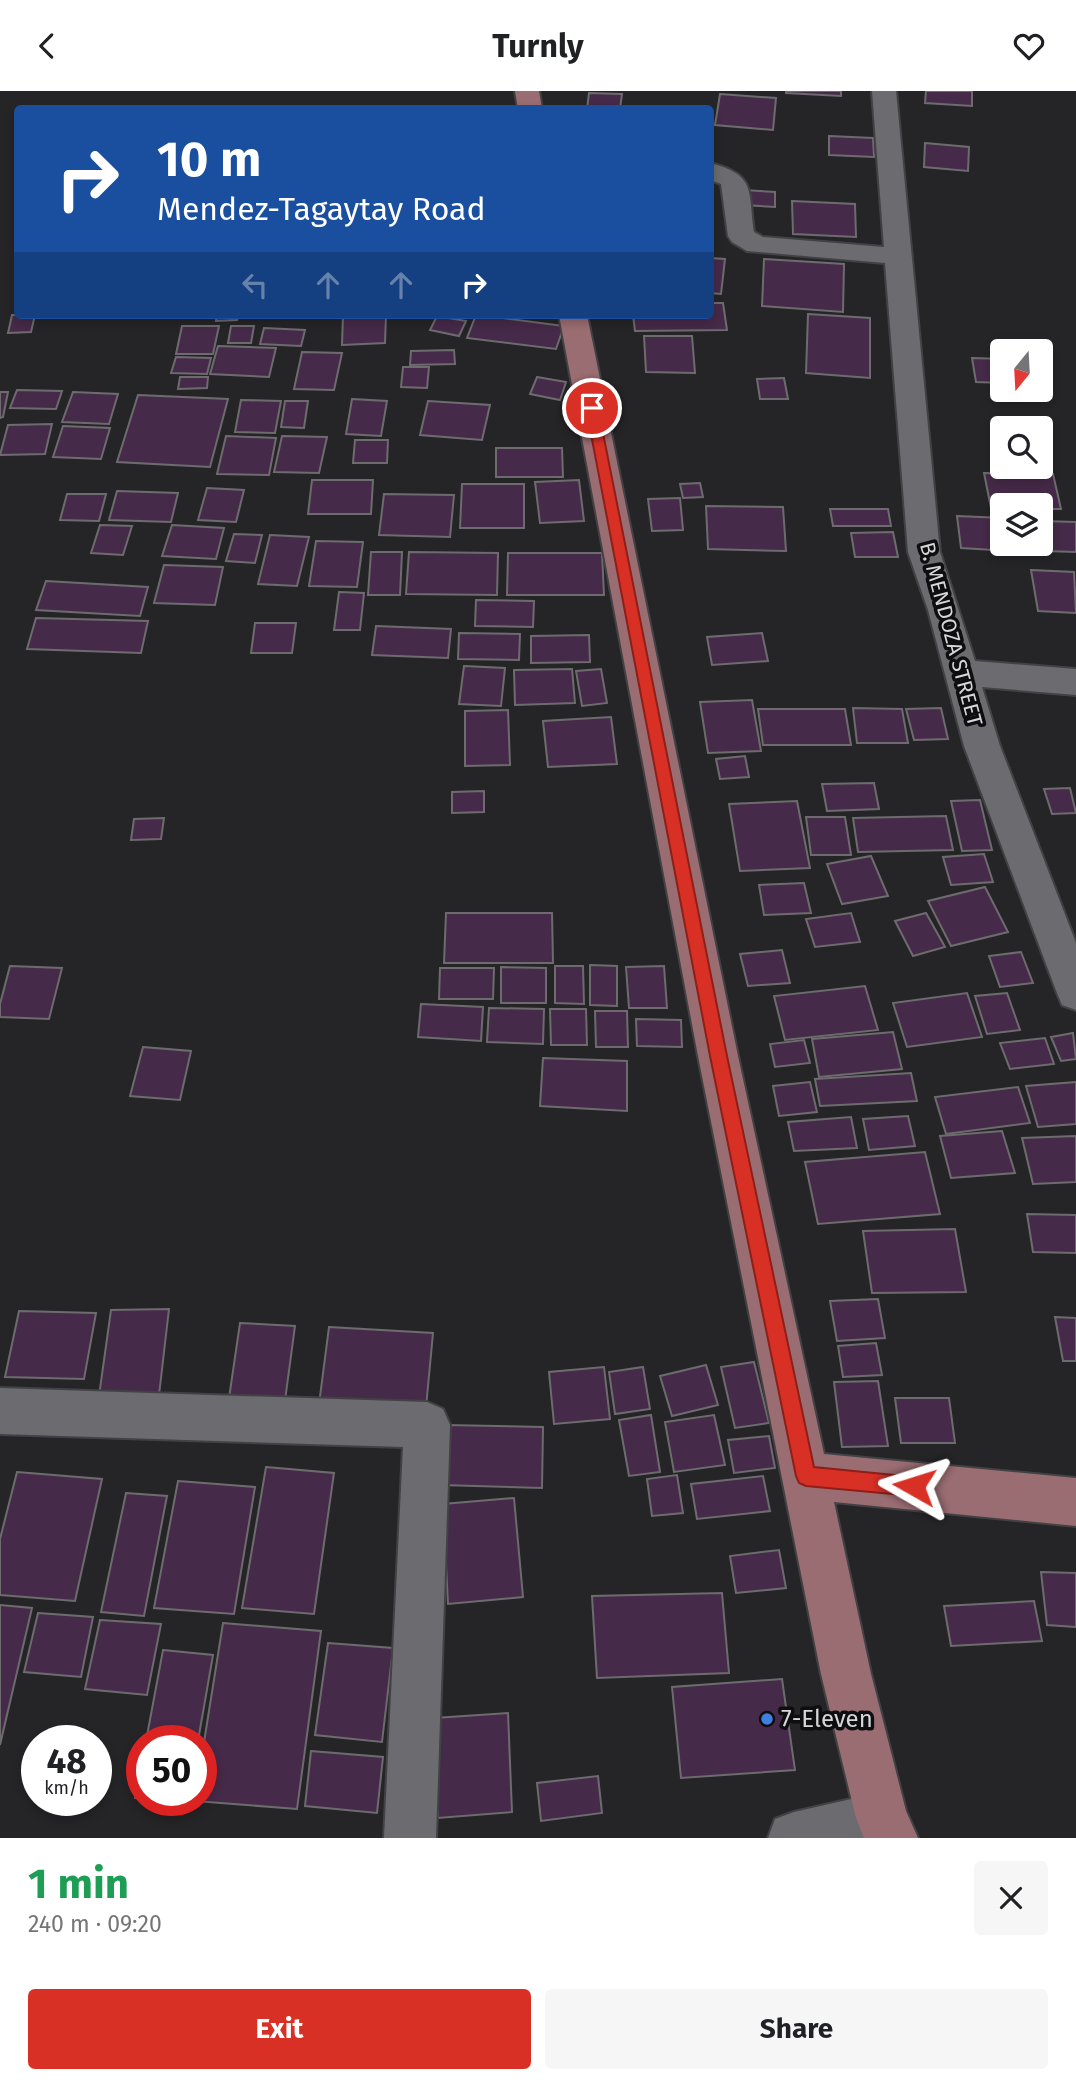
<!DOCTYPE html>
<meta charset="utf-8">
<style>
:root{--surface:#fff;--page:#f6f6f6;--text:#202124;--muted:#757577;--accent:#d93025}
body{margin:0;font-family:"Fira Sans",sans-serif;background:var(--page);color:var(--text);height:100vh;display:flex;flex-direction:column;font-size:26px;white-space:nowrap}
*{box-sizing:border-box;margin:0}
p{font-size:23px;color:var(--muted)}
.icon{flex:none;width:38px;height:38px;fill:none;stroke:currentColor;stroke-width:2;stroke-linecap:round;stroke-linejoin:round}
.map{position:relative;height:1747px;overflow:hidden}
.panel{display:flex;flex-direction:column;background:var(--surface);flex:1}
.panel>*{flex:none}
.top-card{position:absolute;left:14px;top:14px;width:700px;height:214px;border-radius:7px;box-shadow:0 4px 10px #0003;background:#1a4fa0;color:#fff;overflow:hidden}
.needle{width:46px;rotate:198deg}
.buttons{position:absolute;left:990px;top:248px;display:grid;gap:14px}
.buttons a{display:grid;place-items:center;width:63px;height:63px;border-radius:7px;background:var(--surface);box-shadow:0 4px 10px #0003;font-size:35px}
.speed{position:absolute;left:21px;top:1634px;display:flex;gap:14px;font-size:35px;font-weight:700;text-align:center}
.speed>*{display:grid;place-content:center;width:91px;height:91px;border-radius:50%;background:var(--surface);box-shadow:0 4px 10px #0003;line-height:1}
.speed small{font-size:18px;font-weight:400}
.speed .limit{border:10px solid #d22;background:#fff;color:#111}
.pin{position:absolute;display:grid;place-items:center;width:60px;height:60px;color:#fff;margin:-30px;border:4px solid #fff;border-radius:50%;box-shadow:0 2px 7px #0007}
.me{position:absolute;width:77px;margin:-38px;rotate:276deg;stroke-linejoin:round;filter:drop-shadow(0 0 5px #0008)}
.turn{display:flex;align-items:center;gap:24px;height:147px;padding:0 28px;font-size:32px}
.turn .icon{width:91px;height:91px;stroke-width:2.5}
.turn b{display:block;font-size:49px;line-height:60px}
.lanes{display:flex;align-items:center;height:66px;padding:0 28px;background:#0003;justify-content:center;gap:35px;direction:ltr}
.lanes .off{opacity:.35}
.round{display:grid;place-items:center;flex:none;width:74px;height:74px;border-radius:7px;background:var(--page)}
.headline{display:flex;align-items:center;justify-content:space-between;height:119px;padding:0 28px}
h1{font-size:42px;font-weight:700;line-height:52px;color:#1e9e55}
.action{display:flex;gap:14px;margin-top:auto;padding:14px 28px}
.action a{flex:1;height:80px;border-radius:7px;background:var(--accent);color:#fff;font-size:28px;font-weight:700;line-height:80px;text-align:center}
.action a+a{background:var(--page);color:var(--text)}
header{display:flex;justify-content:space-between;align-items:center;height:91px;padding:0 28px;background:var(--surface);font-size:32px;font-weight:700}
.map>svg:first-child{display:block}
.building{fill:#462a49;stroke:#6d6b6e;stroke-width:2}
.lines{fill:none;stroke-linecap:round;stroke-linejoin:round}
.minor-casing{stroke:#424245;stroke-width:4}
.major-casing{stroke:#424245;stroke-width:4}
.minor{fill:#6c6c70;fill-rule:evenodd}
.major{fill:#9a6d72;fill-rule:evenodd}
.route{fill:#d93025;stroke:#8d1f18;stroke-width:2}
.shop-dot{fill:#3f7fe0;stroke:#0e0e10;stroke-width:2.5}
.labels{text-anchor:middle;stroke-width:7;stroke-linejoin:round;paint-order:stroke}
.street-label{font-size:21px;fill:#d7d7d9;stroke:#0e0e10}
.near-poi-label{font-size:24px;fill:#d7d7d9;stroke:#0e0e10;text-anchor:start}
</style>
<header><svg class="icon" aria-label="back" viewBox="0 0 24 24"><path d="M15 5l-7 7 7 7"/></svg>Turnly<svg class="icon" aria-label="heart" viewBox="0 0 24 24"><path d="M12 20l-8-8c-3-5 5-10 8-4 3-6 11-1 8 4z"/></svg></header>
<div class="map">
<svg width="1076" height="1747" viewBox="0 0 1076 1747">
<rect width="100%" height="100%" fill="#252528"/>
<g class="building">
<polygon points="786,0 841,0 841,5 786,2"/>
<polygon points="926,0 972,0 972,15 925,12"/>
<polygon points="589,2 622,3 620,18 587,18"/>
<polygon points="720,3 776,7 773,39 715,34"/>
<polygon points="829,45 873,47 874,66 829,64"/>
<polygon points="925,52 969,56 968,80 924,76"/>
<polygon points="744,99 775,101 775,116 744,114"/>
<polygon points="792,110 855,113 856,146 793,143"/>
<polygon points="710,167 725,168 721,203 710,202"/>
<polygon points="764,168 844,173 843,221 762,215"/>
<polygon points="710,212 723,212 727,239 635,240 633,224 710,224"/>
<polygon points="808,223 870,227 870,287 806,282"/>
<polygon points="12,224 35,224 31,241 8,242"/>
<polygon points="217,224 238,224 237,229 216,230"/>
<polygon points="343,224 386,224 385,252 342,254"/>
<polygon points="476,224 480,224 564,235 556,258 467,247"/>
<polygon points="437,225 466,230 459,245 430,239"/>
<polygon points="182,235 219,235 213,263 176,263"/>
<polygon points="231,235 254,235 251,252 228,252"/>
<polygon points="264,237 305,239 301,255 260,253"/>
<polygon points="644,245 692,245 695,282 646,281"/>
<polygon points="218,255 276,257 269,286 210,283"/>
<polygon points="454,259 455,273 410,274 411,260"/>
<polygon points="302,261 342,262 334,299 294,298"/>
<polygon points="176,266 211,267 207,283 171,282"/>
<polygon points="972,267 1003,268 1003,292 976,291"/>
<polygon points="403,276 429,276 427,297 401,296"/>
<polygon points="180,286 208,286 207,297 178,298"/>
<polygon points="537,286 566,291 560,309 530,303"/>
<polygon points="784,287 788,308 760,308 757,288"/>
<polygon points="17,299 62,300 56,318 10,317"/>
<polygon points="0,301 8,301 3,326 0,327"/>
<polygon points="73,301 118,303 109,333 62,331"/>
<polygon points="138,304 228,308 210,376 117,371"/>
<polygon points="352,308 387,310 381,345 346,343"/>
<polygon points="241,309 281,310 275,342 235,341"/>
<polygon points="285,310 308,310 304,337 281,336"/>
<polygon points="428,310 490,314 482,349 420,344"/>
<polygon points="52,333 45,363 0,364 8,334"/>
<polygon points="63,335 110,337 101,368 53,366"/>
<polygon points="226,345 276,347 269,384 217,383"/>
<polygon points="282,345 327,346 319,382 274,381"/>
<polygon points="355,349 388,349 387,372 353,372"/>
<polygon points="496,357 562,357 563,386 496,386"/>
<polygon points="984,382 1053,383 1061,418 1041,418 1041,415 991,417"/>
<polygon points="312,389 373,389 371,423 308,423"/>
<polygon points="579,389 584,430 540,432 535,391"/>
<polygon points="700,392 703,406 683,407 680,393"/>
<polygon points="462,393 524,393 524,437 460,437"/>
<polygon points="207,397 244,399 236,431 198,429"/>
<polygon points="117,400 178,402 171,431 109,429"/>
<polygon points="67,403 106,403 99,430 60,429"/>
<polygon points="384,403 454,404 450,446 379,444"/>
<polygon points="680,407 683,439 652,440 648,408"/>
<polygon points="706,415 783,416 786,460 708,458"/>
<polygon points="830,418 888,418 891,435 833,435"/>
<polygon points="957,425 1003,427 1003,453 1009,453 1010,460 961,457"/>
<polygon points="1041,430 1076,431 1076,461 1045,460"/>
<polygon points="100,434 132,435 123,464 91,462"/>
<polygon points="172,434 224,437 216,468 162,465"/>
<polygon points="893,441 898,466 855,466 851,442"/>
<polygon points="234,443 262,444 255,472 226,470"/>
<polygon points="270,444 309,446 297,495 258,493"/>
<polygon points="316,450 363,451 357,496 309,495"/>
<polygon points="1016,453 1040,453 1042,464 1017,463"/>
<polygon points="371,461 402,461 400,504 368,504"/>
<polygon points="409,461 498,462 497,504 406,503"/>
<polygon points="508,462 602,462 604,504 507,504"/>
<polygon points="164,474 223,476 215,514 154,512"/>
<polygon points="1031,479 1074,481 1076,522 1038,520"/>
<polygon points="46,490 148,496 140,525 36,519"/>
<polygon points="339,501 364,502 360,539 334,539"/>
<polygon points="476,509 534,510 533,536 475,535"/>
<polygon points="36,527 148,530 141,562 27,558"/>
<polygon points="255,532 296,532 292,562 251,562"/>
<polygon points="376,535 451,538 448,567 372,564"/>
<polygon points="459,542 520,543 519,569 458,568"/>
<polygon points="762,542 768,570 712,574 707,546"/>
<polygon points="589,544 590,571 531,572 531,545"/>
<polygon points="464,575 505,577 501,615 459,613"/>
<polygon points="572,578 575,612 515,614 514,579"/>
<polygon points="601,578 607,612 582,615 576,580"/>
<polygon points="752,609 761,660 708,662 700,611"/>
<polygon points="853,617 902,618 908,652 857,652"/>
<polygon points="941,617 948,648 914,649 906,618"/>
<polygon points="758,618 845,618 851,654 763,654"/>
<polygon points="508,619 510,674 465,675 465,620"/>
<polygon points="611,626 617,673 548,676 543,630"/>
<polygon points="745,665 749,686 720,688 716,668"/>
<polygon points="874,692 879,718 827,720 822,693"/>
<polygon points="1070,697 1076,722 1052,723 1044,698"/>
<polygon points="484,700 484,721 452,722 452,701"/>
<polygon points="980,709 992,759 962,760 951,710"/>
<polygon points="797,710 810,777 740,780 729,713"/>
<polygon points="946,725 953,759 858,761 853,727"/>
<polygon points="806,726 845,726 851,764 811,764"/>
<polygon points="164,727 161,748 131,749 134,728"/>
<polygon points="984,763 993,791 951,794 943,766"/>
<polygon points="871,765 888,805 842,813 827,773"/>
<polygon points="804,792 811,822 764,824 759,794"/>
<polygon points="985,796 1008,841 951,855 928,810"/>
<polygon points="446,822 552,822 553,872 444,872"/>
<polygon points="851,822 860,851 815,856 806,828"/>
<polygon points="926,822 945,856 913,865 895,830"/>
<polygon points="782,859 790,892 748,895 740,863"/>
<polygon points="1021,861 1033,892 1000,896 989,865"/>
<polygon points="590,874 617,875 617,915 590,914"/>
<polygon points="10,875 62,877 49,928 0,926 0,913"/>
<polygon points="555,875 583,875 584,913 555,912"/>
<polygon points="664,875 667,917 629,917 626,876"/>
<polygon points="501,876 546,877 546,912 501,912"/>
<polygon points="440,877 494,877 493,908 439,908"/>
<polygon points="865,895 878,939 785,949 774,905"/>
<polygon points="967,902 982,946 907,956 893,912"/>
<polygon points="1007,902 1020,939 987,943 975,905"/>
<polygon points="421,913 483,916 481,950 418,946"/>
<polygon points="489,917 544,918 543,953 487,951"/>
<polygon points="550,918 586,918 587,954 551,954"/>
<polygon points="595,920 627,920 628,956 596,956"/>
<polygon points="636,928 681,929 682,956 637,955"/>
<polygon points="893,941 902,978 819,986 812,948"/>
<polygon points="1073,942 1076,968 1061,970 1051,946"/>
<polygon points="1045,947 1054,973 1010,978 1000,952"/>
<polygon points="804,949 810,972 775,976 770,953"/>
<polygon points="143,956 191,960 180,1009 130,1005"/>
<polygon points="543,967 627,970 627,1020 540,1015"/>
<polygon points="911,982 917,1010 820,1015 815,988"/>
<polygon points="810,991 817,1021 779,1025 773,995"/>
<polygon points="1076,991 1076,1033 1038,1036 1026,995"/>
<polygon points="1018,996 1030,1032 946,1043 935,1006"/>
<polygon points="908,1025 915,1055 869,1059 863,1028"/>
<polygon points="851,1026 857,1057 794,1060 788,1031"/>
<polygon points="1002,1040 1015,1082 951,1087 940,1045"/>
<polygon points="1076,1045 1076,1091 1033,1093 1022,1047"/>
<polygon points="925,1061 940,1123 818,1133 805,1071"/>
<polygon points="1027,1123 1076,1124 1076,1162 1033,1161"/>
<polygon points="955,1138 966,1201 872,1202 863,1140"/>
<polygon points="878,1208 885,1247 837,1250 830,1210"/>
<polygon points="169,1218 159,1304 99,1305 111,1219"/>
<polygon points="19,1220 96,1222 84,1288 5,1286"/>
<polygon points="1055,1226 1076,1227 1076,1270 1063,1270"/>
<polygon points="240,1232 295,1235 284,1317 228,1314"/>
<polygon points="329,1236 433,1242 425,1327 318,1321"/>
<polygon points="876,1252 882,1284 843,1286 838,1255"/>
<polygon points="754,1271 769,1332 735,1337 721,1276"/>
<polygon points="706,1274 718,1314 672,1325 660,1285"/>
<polygon points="604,1276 610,1328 554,1333 549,1281"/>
<polygon points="643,1276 650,1318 615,1323 609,1281"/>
<polygon points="878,1290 888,1355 842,1356 834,1291"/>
<polygon points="895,1307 949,1307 955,1352 901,1352"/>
<polygon points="651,1324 660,1381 629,1385 619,1329"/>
<polygon points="714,1324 725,1374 674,1381 665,1331"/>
<polygon points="445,1334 543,1336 542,1397 441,1394"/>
<polygon points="769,1345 775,1377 734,1382 728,1349"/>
<polygon points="266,1376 334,1382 314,1523 242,1517"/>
<polygon points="17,1381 102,1388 75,1510 0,1504 0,1448"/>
<polygon points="677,1384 683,1422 652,1425 647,1388"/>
<polygon points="763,1385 770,1420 697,1428 691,1393"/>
<polygon points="178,1390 255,1396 234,1523 154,1517"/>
<polygon points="126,1402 167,1405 144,1525 101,1521"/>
<polygon points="514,1407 523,1506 448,1513 443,1413"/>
<polygon points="779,1459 786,1497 736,1502 730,1465"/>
<polygon points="1041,1481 1076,1482 1076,1536 1047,1534"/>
<polygon points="722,1502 729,1582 597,1587 592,1505"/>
<polygon points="1034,1510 1042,1550 951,1555 944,1515"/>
<polygon points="0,1514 32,1517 0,1654"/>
<polygon points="38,1522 93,1526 81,1586 24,1581"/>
<polygon points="100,1529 161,1533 147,1604 85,1598"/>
<polygon points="223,1532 321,1540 297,1718 195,1710 201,1710 201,1670"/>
<polygon points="328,1552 393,1557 382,1651 315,1644"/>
<polygon points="163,1559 213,1564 198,1650 146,1650"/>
<polygon points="782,1588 795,1679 681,1687 672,1596"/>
<polygon points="508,1622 512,1721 438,1727 435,1627"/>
<polygon points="311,1660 383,1666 377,1722 305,1715"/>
<polygon points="142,1673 142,1708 135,1707"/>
<polygon points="598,1685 602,1722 541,1730 537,1692"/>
</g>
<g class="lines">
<g class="minor-casing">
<g id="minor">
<path d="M872,0H896L940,461L975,570L1076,578V604L982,596L1000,655L1076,852V919L1062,914L1057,902L964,655L928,519L908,461L885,172L747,160L732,151L728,145L721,93L710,89V72C757,84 748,100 754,141L763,146L884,156Z"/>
<polygon points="0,1297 427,1311 443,1318 450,1334 436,1747 384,1747 403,1356 0,1343"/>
<polygon points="882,1701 900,1709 908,1727 900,1745 897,1747 768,1747 775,1728 794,1721"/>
</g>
</g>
<g class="major-casing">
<g id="major">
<polygon points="515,0 539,0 542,18 518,18"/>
<polygon points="559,224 587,224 738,965 824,1363 1076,1387 1076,1435 834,1411 871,1583 906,1720 918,1747 864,1747 856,1727 821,1583 698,965"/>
</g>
</g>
<use href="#minor" class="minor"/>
<use href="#major" class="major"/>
</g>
<polygon class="route" points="592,313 598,317 727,965 814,1376 914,1386 921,1389 924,1395 921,1402 914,1405 806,1395 799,1392 796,1385 710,965 586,317"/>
<circle class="shop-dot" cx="767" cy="1628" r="7"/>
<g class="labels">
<g class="street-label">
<text transform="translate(951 543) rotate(75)" y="7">B. MENDOZA STREET</text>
</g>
<g class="near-poi-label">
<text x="781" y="1636">7-Eleven</text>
</g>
</g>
</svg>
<div class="buttons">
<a><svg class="needle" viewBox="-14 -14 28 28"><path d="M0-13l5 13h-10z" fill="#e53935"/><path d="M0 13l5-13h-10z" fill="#757577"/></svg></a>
<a><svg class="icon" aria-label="search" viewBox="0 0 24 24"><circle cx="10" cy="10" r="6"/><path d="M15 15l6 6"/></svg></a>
<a><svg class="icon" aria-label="layers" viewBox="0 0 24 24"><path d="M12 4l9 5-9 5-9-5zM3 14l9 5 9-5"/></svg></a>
</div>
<div class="speed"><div>48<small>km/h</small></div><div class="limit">50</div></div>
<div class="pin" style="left:592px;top:317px;background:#d93025"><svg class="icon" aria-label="arrive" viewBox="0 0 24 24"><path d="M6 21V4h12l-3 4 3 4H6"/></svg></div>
<svg class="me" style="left:914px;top:1395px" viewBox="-20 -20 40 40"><path d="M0-17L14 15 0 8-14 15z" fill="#d93025" stroke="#fff" stroke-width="4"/></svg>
<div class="top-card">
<div class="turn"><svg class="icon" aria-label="right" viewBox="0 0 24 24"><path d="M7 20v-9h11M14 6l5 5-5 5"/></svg><div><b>10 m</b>Mendez-Tagaytay Road</div></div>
<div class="lanes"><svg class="icon off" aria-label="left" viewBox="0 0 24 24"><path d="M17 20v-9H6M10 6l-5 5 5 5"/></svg><svg class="icon off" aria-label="ahead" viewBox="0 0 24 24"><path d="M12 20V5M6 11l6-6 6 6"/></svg><svg class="icon off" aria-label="ahead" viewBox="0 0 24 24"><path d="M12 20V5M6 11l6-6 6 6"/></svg><svg class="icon" aria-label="right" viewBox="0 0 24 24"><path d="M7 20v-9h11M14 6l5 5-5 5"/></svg></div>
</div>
</div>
<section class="panel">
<div class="headline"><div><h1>1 min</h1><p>240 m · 09:20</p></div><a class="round"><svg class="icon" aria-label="close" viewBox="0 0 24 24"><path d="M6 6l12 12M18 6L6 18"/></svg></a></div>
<div class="action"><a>Exit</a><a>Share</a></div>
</section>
